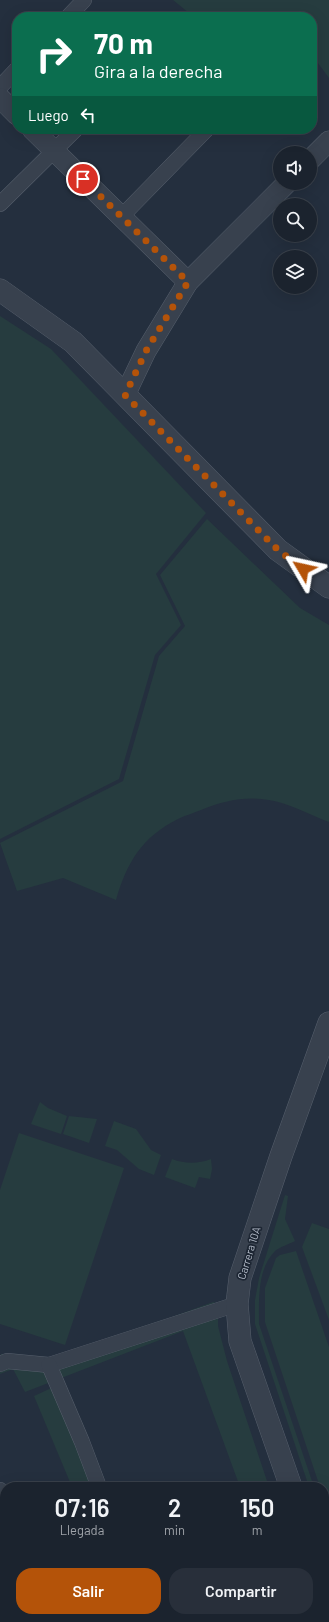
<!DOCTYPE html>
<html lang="es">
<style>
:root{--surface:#1b232e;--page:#282f3a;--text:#f1f3f6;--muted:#a0a4aa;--line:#39404a;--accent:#b45309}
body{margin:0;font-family:Barlow,sans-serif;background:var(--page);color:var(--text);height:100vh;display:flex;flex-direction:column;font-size:15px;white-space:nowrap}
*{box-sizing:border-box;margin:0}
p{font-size:13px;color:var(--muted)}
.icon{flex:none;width:22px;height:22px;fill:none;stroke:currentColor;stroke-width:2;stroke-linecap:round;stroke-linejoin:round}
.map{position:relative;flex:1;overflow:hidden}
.sheet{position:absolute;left:0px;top:1482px;width:329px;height:140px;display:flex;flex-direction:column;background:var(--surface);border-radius:16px 16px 0 0;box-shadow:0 4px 16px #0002,0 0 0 1px var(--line)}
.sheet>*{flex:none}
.guide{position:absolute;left:12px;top:12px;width:305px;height:122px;border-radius:16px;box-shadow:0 4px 16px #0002,0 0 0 1px var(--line);background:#0b6e4f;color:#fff;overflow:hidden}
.fabs{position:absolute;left:273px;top:146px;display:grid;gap:8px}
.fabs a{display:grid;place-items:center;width:44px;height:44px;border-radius:50%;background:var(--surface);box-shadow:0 4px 16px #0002,0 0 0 1px var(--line);font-size:20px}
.pin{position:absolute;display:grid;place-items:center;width:34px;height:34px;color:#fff;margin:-17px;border:2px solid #fff;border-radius:50%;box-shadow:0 1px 4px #0007}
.me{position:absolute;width:44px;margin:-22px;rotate:306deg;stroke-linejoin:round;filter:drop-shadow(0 0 3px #0008)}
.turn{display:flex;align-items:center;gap:14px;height:84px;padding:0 16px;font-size:18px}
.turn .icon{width:52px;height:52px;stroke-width:2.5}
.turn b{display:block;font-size:28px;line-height:34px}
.then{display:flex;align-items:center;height:38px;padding:0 16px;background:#0003;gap:8px;font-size:15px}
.eta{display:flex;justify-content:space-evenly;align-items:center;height:68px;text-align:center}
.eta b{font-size:24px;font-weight:600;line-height:28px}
.action{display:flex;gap:8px;margin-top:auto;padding:8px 16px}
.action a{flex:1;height:46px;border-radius:16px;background:var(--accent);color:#fff;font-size:16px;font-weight:600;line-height:46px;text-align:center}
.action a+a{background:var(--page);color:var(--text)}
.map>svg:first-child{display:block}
.green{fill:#263c3f}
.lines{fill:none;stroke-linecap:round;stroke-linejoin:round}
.pedestrian-casing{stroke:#565f6c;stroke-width:16}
.minor-casing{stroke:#565f6c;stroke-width:21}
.tertiary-casing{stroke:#565f6c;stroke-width:23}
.pedestrian{stroke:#38414e;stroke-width:15}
.minor{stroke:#38414e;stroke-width:20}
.tertiary{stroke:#38414e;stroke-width:22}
.route{stroke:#b45309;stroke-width:7;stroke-dasharray:0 12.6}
.labels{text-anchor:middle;stroke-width:3.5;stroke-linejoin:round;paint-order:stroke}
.street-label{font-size:11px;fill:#b4bcc9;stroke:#1d2633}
</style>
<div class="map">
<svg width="329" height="1622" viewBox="0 0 329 1622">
<rect width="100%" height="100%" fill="#242f3e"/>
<g class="green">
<polygon points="173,0 329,0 329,78 312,55 312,17 207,17 189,13"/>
<polygon points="0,316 51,349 206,513 156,574 181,625 155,655 119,779 0,839"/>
<path d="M207,519L300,608L329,625V822C310,815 289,803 269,800C245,796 223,801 201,810C194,813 186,815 178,819C142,837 127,862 116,900L63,878L17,891L0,843L123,781L159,656L185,626L160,575Z"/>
<polygon points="40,1102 48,1108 67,1116 61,1134 31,1124"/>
<polygon points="69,1116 97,1119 89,1143 63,1134"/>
<polygon points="114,1121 136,1129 151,1150 161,1155 154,1175 139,1169 117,1150 105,1146"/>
<polygon points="19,1133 124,1168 65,1345 0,1324 0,1190"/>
<path d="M172,1159C185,1164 198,1164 211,1159L212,1169L210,1179L199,1177L195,1188L165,1177Z"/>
<path d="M285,1195L288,1196L285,1219L295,1241C289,1244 280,1247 275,1251C257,1269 259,1300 259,1324L314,1487H309L255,1324V1300L259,1278Z"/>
<polygon points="312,1223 329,1229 329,1320 302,1247"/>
<polygon points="296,1251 329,1347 329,1513 324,1499 324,1487 320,1487 265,1322 265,1288 276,1258 280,1255"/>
<polygon points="213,1302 218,1304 218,1326 227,1361 269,1487 240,1487 183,1331 25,1392 13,1369 0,1374 1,1354 57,1359"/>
<polygon points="58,1385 96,1487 72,1487 34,1396"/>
<polygon points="324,1517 329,1532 329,1546 324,1531"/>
<polygon points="0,1570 5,1581 5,1617 22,1617 25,1622 0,1622"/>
<polygon points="128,1617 155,1617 155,1622 130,1622"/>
<polygon points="227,1617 248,1617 245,1622 227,1622"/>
<polygon points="271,1617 310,1617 311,1622 267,1622"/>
</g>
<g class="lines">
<g class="pedestrian-casing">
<g id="pedestrian">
<polyline points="68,17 84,0"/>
<polyline points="0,87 17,69"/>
<polyline points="0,204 76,129"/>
<polyline points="121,217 207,129"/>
<polyline points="0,1364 7,1361 49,1365 237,1304"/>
<polyline points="49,1365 82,1442 99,1487"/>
<polyline points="0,1490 5,1502"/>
<polyline points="55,1617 57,1622"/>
</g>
</g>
<g class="minor-casing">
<g id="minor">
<polyline points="0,98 17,115"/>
<polyline points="32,129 188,282"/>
<polyline points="310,160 329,141"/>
<polyline points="125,395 146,351 188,282 287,183"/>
<polyline points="255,1622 258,1617"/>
</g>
</g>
<g class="tertiary-casing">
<g id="tertiary">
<polyline points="0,290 73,342 278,550 329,587"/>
<polyline points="291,1487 240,1341 237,1304 240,1278 281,1156 329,1023"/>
<polyline points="324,1579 329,1583"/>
<polyline points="324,1613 327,1622"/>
</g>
</g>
<use href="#pedestrian" class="pedestrian"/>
<use href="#minor" class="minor"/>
<use href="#tertiary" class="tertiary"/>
</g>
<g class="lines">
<polyline class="route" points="83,179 188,282 146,351 125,395 278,550 303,569"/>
</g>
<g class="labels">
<g class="street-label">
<text transform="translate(249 1253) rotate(-73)" y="4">Carrera 10A</text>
</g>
</g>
</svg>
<div class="fabs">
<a><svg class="icon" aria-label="sound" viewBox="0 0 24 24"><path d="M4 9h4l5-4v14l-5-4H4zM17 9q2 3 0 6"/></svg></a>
<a><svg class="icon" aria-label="search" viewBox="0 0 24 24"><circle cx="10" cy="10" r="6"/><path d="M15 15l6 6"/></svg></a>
<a><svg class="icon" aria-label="layers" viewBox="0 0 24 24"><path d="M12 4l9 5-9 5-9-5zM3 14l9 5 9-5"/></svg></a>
</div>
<div class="pin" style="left:83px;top:179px;background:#d93025"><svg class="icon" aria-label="arrive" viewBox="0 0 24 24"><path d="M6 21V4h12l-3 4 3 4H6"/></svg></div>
<svg class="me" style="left:303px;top:569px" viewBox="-20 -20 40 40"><path d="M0-17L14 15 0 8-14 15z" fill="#b45309" stroke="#fff" stroke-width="4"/></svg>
<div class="guide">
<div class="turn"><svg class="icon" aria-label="right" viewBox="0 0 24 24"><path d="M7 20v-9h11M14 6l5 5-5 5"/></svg><div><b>70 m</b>Gira a la derecha</div></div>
<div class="then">Luego<svg class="icon" aria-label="left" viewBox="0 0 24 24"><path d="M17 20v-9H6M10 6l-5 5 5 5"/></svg></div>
</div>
<section class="sheet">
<div class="eta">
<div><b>07:16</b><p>Llegada</p></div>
<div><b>2</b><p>min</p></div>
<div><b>150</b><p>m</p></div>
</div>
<div class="action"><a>Salir</a><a>Compartir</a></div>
</section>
</div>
